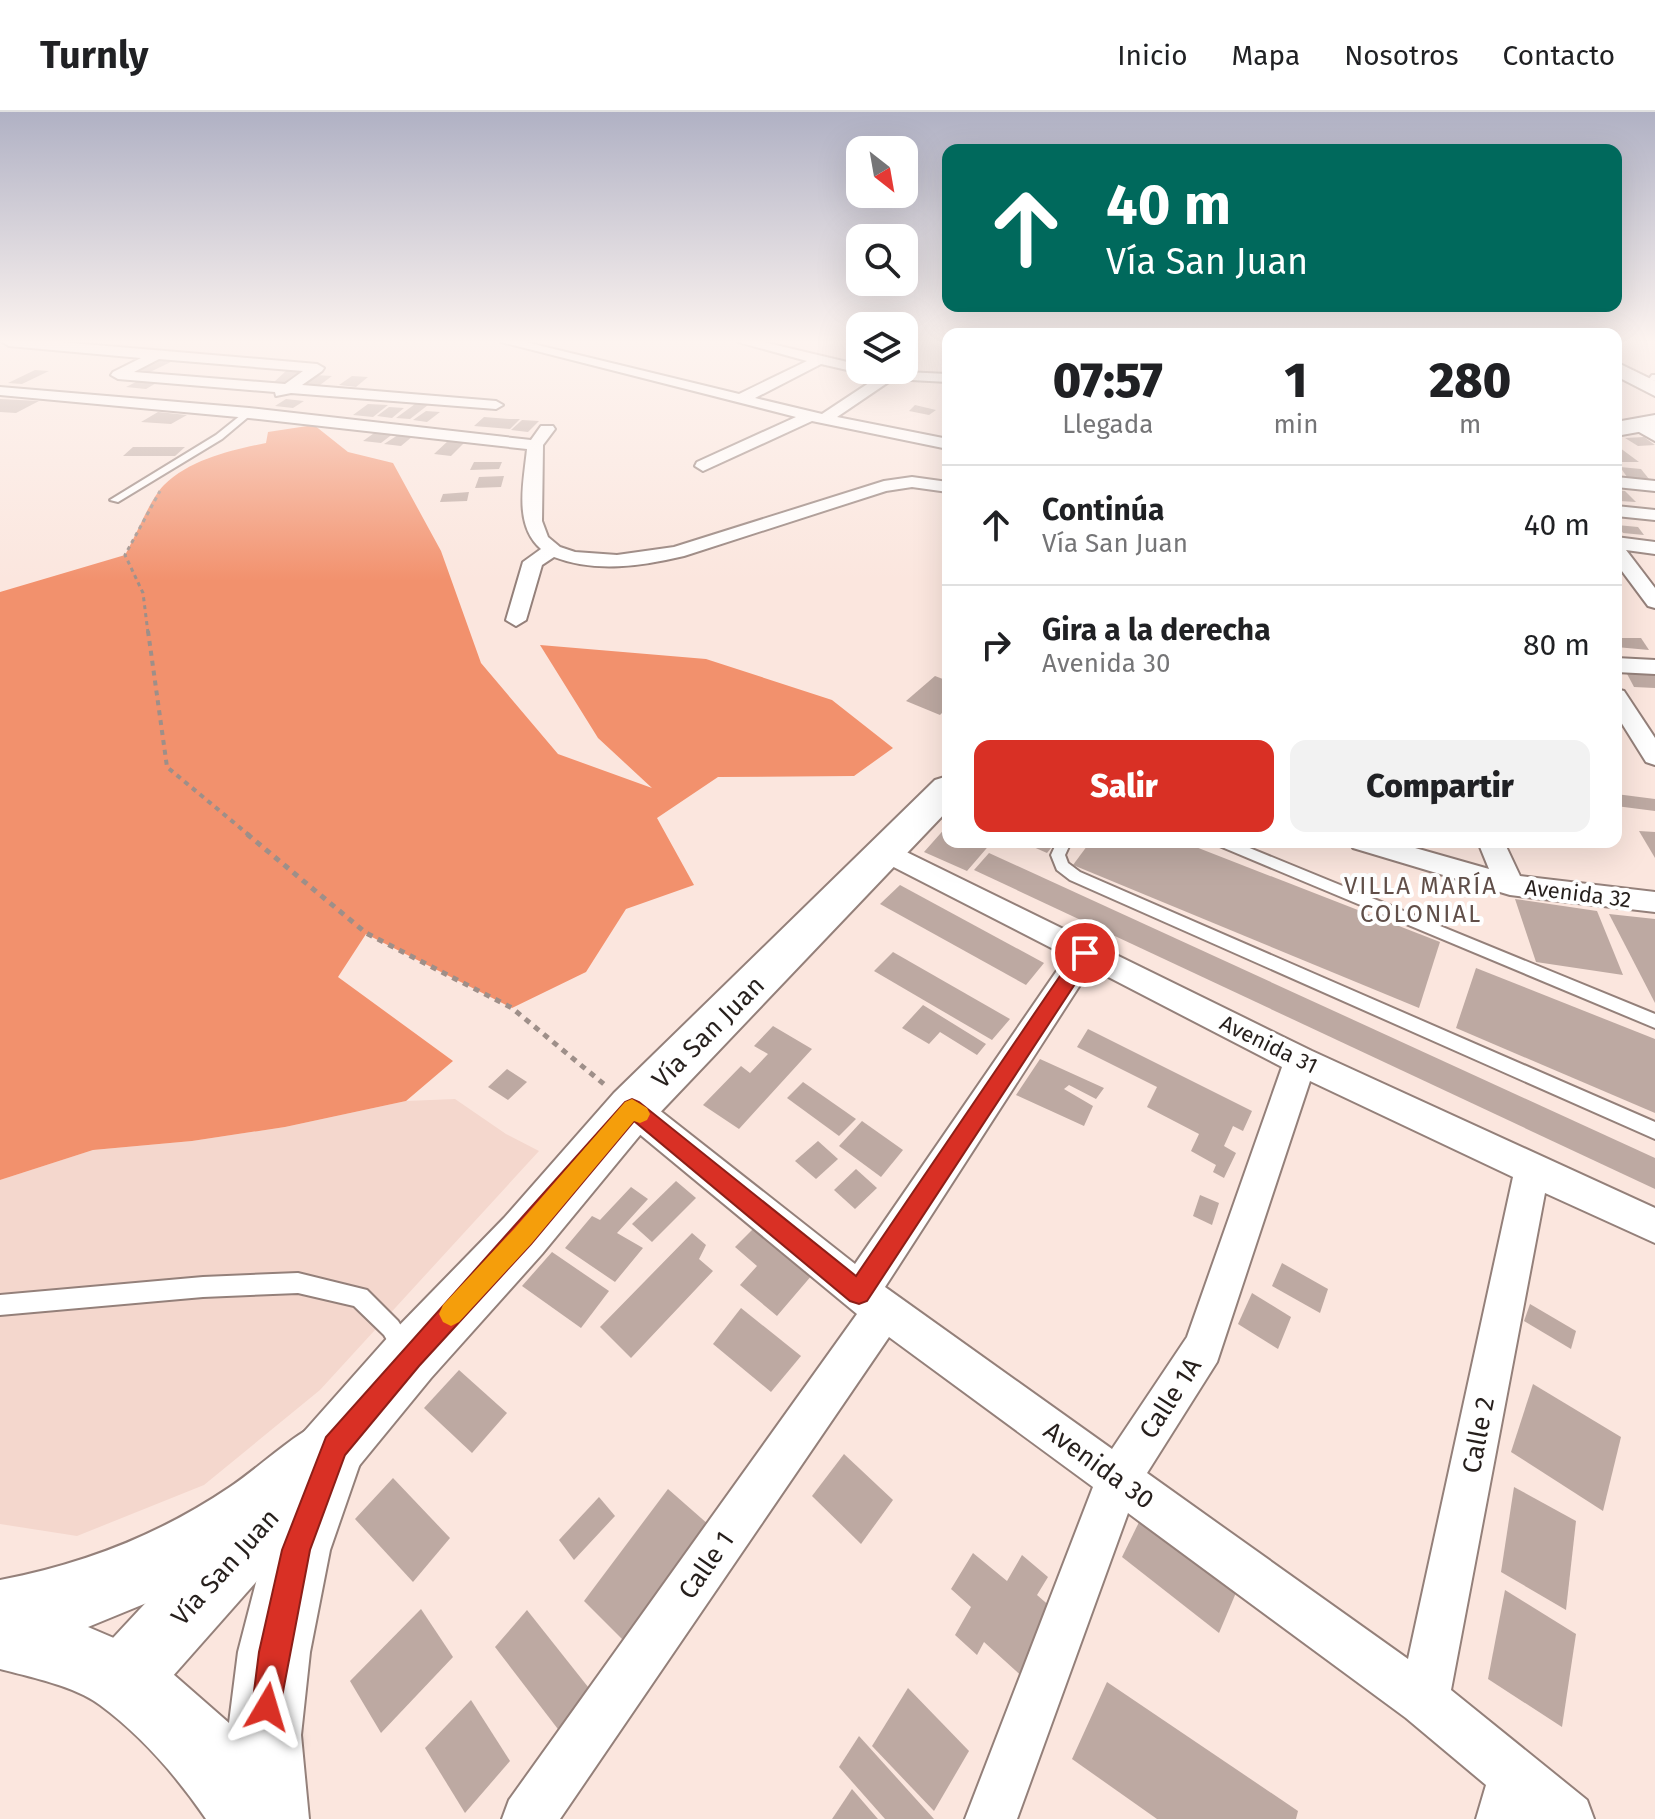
<!DOCTYPE html>
<html lang="es">
<meta charset="utf-8">
<style>
:root{--surface:#fff;--page:#f2f2f2;--text:#202124;--muted:#757577;--line:#e0e0e0;--accent:#d93025}
body{margin:0;font-family:"Fira Sans",sans-serif;background:var(--page);color:var(--text);height:100vh;display:flex;flex-direction:column;font-size:30px;white-space:nowrap}
*{box-sizing:border-box;margin:0}
p{font-size:26px;color:var(--muted)}
.icon{flex:none;width:44px;height:44px;fill:none;stroke:currentColor;stroke-width:2;stroke-linecap:round;stroke-linejoin:round}
.map{position:relative;flex:1;overflow:hidden}
.sheet{position:absolute;left:942px;top:216px;width:680px;height:520px;display:flex;flex-direction:column;background:var(--surface);border-radius:16px;box-shadow:0 8px 32px #0002}
.sheet>*{flex:none}
.banner{position:absolute;left:942px;top:32px;width:680px;height:168px;border-radius:16px;box-shadow:0 8px 32px #0002;background:#00695c;color:#fff;overflow:hidden}
.needle{width:52px;rotate:149deg}
.buttons{position:absolute;left:846px;top:24px;display:grid;gap:16px}
.buttons a{display:grid;place-items:center;width:72px;height:72px;border-radius:16px;background:var(--surface);box-shadow:0 8px 32px #0002;font-size:40px}
.pin{position:absolute;display:grid;place-items:center;width:68px;height:68px;color:#fff;margin:-34px;border:4px solid #fff;border-radius:50%;box-shadow:0 2px 8px #0007}
.me{position:absolute;width:88px;margin:-44px;rotate:7deg;stroke-linejoin:round;filter:drop-shadow(0 0 6px #0008)}
.turn{display:flex;align-items:center;gap:28px;height:168px;padding:0 32px;font-size:36px}
.turn .icon{width:104px;height:104px;stroke-width:2.5}
.turn b{display:block;font-size:56px;line-height:68px}
.eta{display:flex;justify-content:space-evenly;align-items:center;height:136px;text-align:center}
.eta b{font-size:48px;font-weight:800;line-height:56px}
.primary-button{display:flex;gap:16px;margin-top:auto;padding:16px 32px}
.primary-button a{flex:1;height:92px;border-radius:16px;background:var(--accent);color:#fff;font-size:32px;font-weight:800;line-height:92px;text-align:center}
.primary-button a+a{background:var(--page);color:var(--text)}
ul{padding:0;list-style:none}
li{display:flex;align-items:center;gap:24px;height:120px;padding:0 32px;border-top:2px solid var(--line)}
li div{flex:1}
li b{display:block;font-size:30px}
li em{font-style:normal}
header{display:flex;align-items:center;gap:48px;box-sizing:border-box;height:112px;padding:0 40px;background:var(--surface);border-bottom:2px solid var(--line)}
header strong{font-size:38px}
nav{display:flex;gap:44px;margin-inline-start:auto;font-size:28px}
.map>svg:first-child{display:block}
.built{fill:#f4d7cd}
.forest{fill:#f2916d}
.building{fill:#bda9a2}
.lines{fill:none;stroke-linecap:round;stroke-linejoin:round}
.lane-casing{stroke:#94807a;stroke-width:4}
.street-casing{stroke:#94807a;stroke-width:4}
.secondary-casing{stroke:#94807a;stroke-width:4}
.primary-casing{stroke:#94807a;stroke-width:4}
.path-far2{stroke:#9e8f89;stroke-width:3;stroke-dasharray:4 4;stroke-linecap:butt}
.path-far1{stroke:#9e8f89;stroke-width:4;stroke-dasharray:5 5;stroke-linecap:butt}
.path{stroke:#9e8f89;stroke-width:5;stroke-dasharray:6 6;stroke-linecap:butt}
.lane{fill:#fff;fill-rule:evenodd}
.street{fill:#fff;fill-rule:evenodd}
.secondary{fill:#fff;fill-rule:evenodd}
.primary{fill:#fff;fill-rule:evenodd}
.route{fill:#d93025;stroke:#8d1f18;stroke-width:2}
.slow{fill:#f59e0b}
.labels{text-anchor:middle;stroke-width:8;stroke-linejoin:round;paint-order:stroke}
.street-label{font-size:22px;fill:#261f1c;stroke:#fff}
.neighbourhood-label{font-size:24px;letter-spacing:2px;fill:#614f49;stroke:#fff}
.near-street-label{font-size:26px;fill:#261f1c;stroke:#fff}
</style>
<header>
<strong>Turnly</strong>
<nav><a>Inicio</a><a>Mapa</a><a>Nosotros</a><a>Contacto</a></nav>
</header>
<div class="map">
<svg width="1655" height="1707" viewBox="0 0 1655 1707">
<rect width="100%" height="100%" fill="#fbe6de"/>
<polygon class="built" points="455,987 506,1022 539,1039 320,1278 204,1373 77,1424 0,1412 0,1068 93,1038 192,1029 285,1015 406,989"/>
<path class="forest" d="M314,313L348,340L393,351L441,439L481,551L558,642L652,676L598,626L540,533L706,547L832,588L893,636L854,664L718,665L657,706L694,773L626,797L586,860L512,896L366,822L338,865L453,949L406,989L285,1015L192,1029L93,1038L0,1068V480L125,443C136,424 150,387 164,373C191,347 232,338 266,331L268,320Z"/>
<g class="building">
<polygon points="160,247 175,248 150,260 138,260"/>
<polygon points="35,258 49,259 22,272 8,271"/>
<polygon points="287,258 306,259 286,270 274,270"/>
<polygon points="315,263 332,264 320,273 302,272"/>
<polygon points="352,264 368,265 356,275 339,273"/>
<polygon points="138,269 158,270 146,277 126,275"/>
<polygon points="0,287 39,289 16,301 0,300"/>
<polygon points="286,287 304,289 293,296 275,294"/>
<polygon points="368,292 388,293 373,305 353,303"/>
<polygon points="415,292 428,293 410,307 396,306"/>
<polygon points="915,293 936,298 929,303 909,299"/>
<polygon points="389,295 404,296 392,306 377,304"/>
<polygon points="426,299 440,300 427,310 413,308"/>
<polygon points="158,300 187,303 171,312 141,310"/>
<polygon points="484,305 509,307 520,307 510,317 474,314"/>
<polygon points="522,308 539,309 528,320 511,318"/>
<polygon points="377,319 394,321 381,331 363,329"/>
<polygon points="398,323 413,324 401,334 384,332"/>
<polygon points="1644,325 1655,333 1638,334 1625,326"/>
<polygon points="449,328 466,329 451,344 434,342"/>
<polygon points="1616,333 1639,350 1616,350"/>
<polygon points="133,335 185,335 175,344 123,344"/>
<polygon points="474,350 502,350 499,357 470,358"/>
<polygon points="1620,355 1641,357 1649,367 1627,365"/>
<polygon points="504,364 501,375 475,376 479,365"/>
<polygon points="1616,378 1625,379 1636,390 1619,389"/>
<polygon points="469,380 467,389 440,390 443,382"/>
<polygon points="1617,413 1638,415 1644,423 1623,421"/>
<polygon points="1616,526 1641,526 1649,538 1616,535"/>
<polygon points="1625,558 1655,559 1655,576 1634,575"/>
<polygon points="935,564 948,569 948,595 940,603 906,589"/>
<polygon points="1616,682 1655,687 1655,699 1616,694"/>
<polygon points="948,713 948,730 992,730 967,759 924,740"/>
<polygon points="1639,719 1655,720 1655,746"/>
<polygon points="1022,730 1056,730 1047,741"/>
<polygon points="1090,730 1183,730 1440,830 1419,896 1073,753"/>
<polygon points="989,741 1655,1046 1655,1077 974,758"/>
<polygon points="900,773 1044,851 1026,873 880,792"/>
<polygon points="1515,787 1597,799 1623,863 1536,850"/>
<polygon points="1609,802 1655,807 1655,891"/>
<polygon points="893,840 1010,907 992,928 874,859"/>
<polygon points="1476,856 1655,927 1655,1001 1456,916"/>
<polygon points="923,893 986,932 977,943 940,920 929,932 902,916"/>
<polygon points="773,914 812,937 739,1017 703,993 741,954 750,961 768,942 754,934"/>
<polygon points="1088,917 1252,999 1243,1019 1233,1014 1224,1034 1236,1041 1224,1066 1213,1060 1216,1053 1191,1039 1199,1022 1147,995 1157,975 1077,935"/>
<polygon points="1040,947 1104,976 1096,987 1069,973 1064,977 1093,994 1084,1014 1016,983"/>
<polygon points="507,957 527,970 508,988 488,975"/>
<polygon points="803,970 856,1007 839,1024 787,986"/>
<polygon points="862,1009 903,1038 881,1065 839,1034"/>
<polygon points="818,1029 838,1047 816,1067 795,1049"/>
<polygon points="856,1057 877,1076 855,1097 834,1078"/>
<polygon points="676,1069 696,1086 652,1130 632,1112"/>
<polygon points="631,1075 648,1087 617,1121 643,1136 615,1170 565,1136 592,1104 600,1108"/>
<polygon points="1200,1083 1219,1091 1212,1113 1193,1104"/>
<polygon points="766,1104 824,1149 777,1204 740,1173 757,1154 735,1135"/>
<polygon points="692,1121 706,1133 699,1147 713,1159 631,1246 600,1215"/>
<polygon points="552,1140 609,1179 581,1216 522,1174"/>
<polygon points="1282,1151 1328,1177 1320,1201 1272,1174"/>
<polygon points="1252,1181 1291,1205 1278,1237 1238,1212"/>
<polygon points="1530,1192 1576,1219 1571,1237 1524,1209"/>
<polygon points="741,1196 801,1244 771,1280 713,1232"/>
<polygon points="459,1258 507,1301 472,1341 424,1296"/>
<polygon points="1533,1272 1621,1325 1603,1399 1511,1340"/>
<polygon points="844,1342 893,1388 861,1432 812,1384"/>
<polygon points="393,1366 450,1426 413,1470 355,1407"/>
<polygon points="1514,1375 1576,1409 1566,1498 1501,1460"/>
<polygon points="668,1377 717,1420 633,1538 584,1489"/>
<polygon points="599,1385 615,1404 574,1448 559,1428"/>
<polygon points="1142,1404 1238,1476 1219,1521 1122,1445"/>
<polygon points="973,1441 1007,1469 1022,1443 1048,1465 1037,1483 1060,1503 1025,1567 984,1530 977,1543 955,1523 971,1495 951,1477"/>
<polygon points="1505,1478 1576,1522 1562,1615 1488,1567"/>
<polygon points="421,1497 453,1545 381,1621 350,1569"/>
<polygon points="527,1498 596,1585 564,1625 495,1535"/>
<polygon points="1107,1570 1298,1699 1296,1707 1157,1707 1072,1647"/>
<polygon points="908,1576 969,1639 934,1699 872,1634"/>
<polygon points="471,1588 510,1649 465,1701 425,1636"/>
<polygon points="859,1624 934,1707 885,1707 839,1655"/>
<polygon points="852,1677 878,1707 832,1707"/>
</g>
<g class="lines">
<g class="lane-casing">
<g id="lane">
<polygon points="1652,263 1655,263 1655,269 1649,267"/>
<polygon points="246,299 253,301 222,327 118,390 110,388 216,323"/>
<polygon points="1057,730 1071,730 1065,743 1068,751 1080,760 1655,1010 1655,1027 1070,768 1057,758 1051,743"/>
<polygon points="1215,730 1235,730 1655,902 1655,916 1217,733"/>
<polygon points="298,1161 367,1178 398,1209 416,1237 413,1245 405,1248 397,1245 384,1223 354,1194 298,1181 203,1185 0,1203 0,1183 203,1165"/>
</g>
</g>
<g class="street-casing">
<g id="street">
<path d="M3,230H60L317,252L324,256L322,259L302,273L496,289L503,293L496,297L291,281L276,284L275,280L118,267L111,263L113,260L141,246L9,234ZM159,247L303,259L285,272L134,260Z"/>
<path d="M501,230H525L739,282L807,249L738,230H763L860,253V258L948,262V270L893,267L837,305L948,327V337L812,309L703,359L695,354L697,350L796,305ZM821,252L878,265L822,302L755,286Z"/>
<path d="M0,275L249,296L531,328L541,314H553L555,317L543,333L542,409L548,425L560,435L575,440L617,443L674,435L884,369L912,365L948,370V380L912,375L886,379L684,444C642,454 595,461 554,445L542,453L526,508L516,514L506,508L523,450L541,437C513,413 524,369 527,337L249,306L0,283Z"/>
<polygon points="1637,308 1655,317 1655,329 1632,316 1629,313"/>
<polygon points="1616,365 1655,369 1655,379 1616,375"/>
<polygon points="1616,394 1655,398 1655,408 1616,404"/>
<polygon points="1616,425 1655,430 1655,442 1626,438 1655,476 1655,496 1648,494 1616,451"/>
<polygon points="1616,546 1655,548 1655,562 1616,560"/>
<polygon points="1616,577 1624,579 1655,626 1655,653 1646,650 1616,602"/>
<polygon points="1349,730 1394,730 1489,757 1478,730 1504,730 1520,764 1655,780 1655,800 1510,783 1353,736"/>
<path d="M888,731L1312,939L1655,1096V1131L1545,1081L1451,1578L1587,1688L1594,1707H1476L1486,1673L1406,1606L1128,1401L1017,1707H965L1093,1375L889,1225L560,1707H502L509,1688L857,1202L620,1006L615,996L620,986L632,981L644,986L855,1152L1067,844L878,747L875,740L878,733ZM1091,856L1282,955L1187,1225L1112,1337L885,1175ZM1310,969L1513,1065L1408,1547L1147,1361L1217,1250Z"/>
</g>
</g>
<g class="secondary-casing">
<g id="secondary">
<polygon points="1616,250 1655,269 1655,284 1616,264"/>
<polygon points="1655,303 1655,317 1616,324 1616,310"/>
<polygon points="948,664 948,698 650,1011 542,1142 431,1266 340,1377 317,1386 294,1377 285,1354 294,1331 389,1224 504,1106 614,981 935,668"/>
<polygon points="270,1372 293,1382 303,1405 293,1428 149,1591 124,1602 99,1591 88,1566 99,1541 247,1382"/>
</g>
</g>
<g class="primary-casing">
<path id="primary" d="M335,1303L357,1312L366,1334L330,1438L310,1540L301,1623L309,1707H206C178,1666 141,1623 100,1593C75,1574 30,1565 0,1557V1468C84,1452 159,1423 230,1375C265,1351 296,1319 335,1303ZM267,1428L238,1540L229,1611L149,1541L88,1515L188,1474Z"/>
</g>
<polyline class="path-far2" points="148,521 143,481 125,443 160,379"/>
<polyline class="path-far1" points="148,519 167,655 250,724"/>
<polyline class="path" points="247,722 366,821 512,896 605,973"/>
<use href="#lane" class="lane"/>
<use href="#street" class="street"/>
<use href="#secondary" class="secondary"/>
<use href="#primary" class="primary"/>
</g>
<linearGradient id="sky" x2="0" y2="1"><stop stop-color="#b0b1c4"/><stop offset="0.49" stop-color="#fdf4f0"/><stop offset="1" stop-color="#fdf4f0" stop-opacity="0"/></linearGradient>
<rect width="1655" height="469" fill="url(#sky)"/>
<polygon class="route" points="1085,834 1092,836 1094,841 1092,846 867,1189 859,1192 850,1189 634,1009 531,1132 419,1254 345,1343 310,1438 278,1606 267,1610 256,1606 252,1595 259,1540 282,1438 326,1325 625,990 632,987 639,990 856,1164 1079,836"/>
<polygon class="slow" points="632,987 647,996 650,1002 647,1008 640,1011 634,1009 531,1132 459,1210 451,1214 443,1210 439,1202 443,1193 515,1116 625,990"/>
<g class="labels">
<g class="street-label">
<text transform="translate(1578 781) rotate(7)" y="8">Avenida 32</text>
<text transform="translate(1269 932) rotate(26)" y="8">Avenida 31</text>
</g>
<g class="neighbourhood-label">
<text x="1421" y="782">VILLA MARÍA<tspan x="1421" dy="28">COLONIAL</tspan></text>
</g>
<g class="near-street-label">
<text transform="translate(708 920) rotate(-45)" y="9">Vía San Juan</text>
<text transform="translate(1170 1286) rotate(-57)" y="9">Calle 1A</text>
<text transform="translate(1478 1323) rotate(-79)" y="9">Calle 2</text>
<text transform="translate(1099 1353) rotate(36)" y="9">Avenida 30</text>
<text transform="translate(706 1453) rotate(-55)" y="9">Calle 1</text>
<text transform="translate(225 1455) rotate(-48)" y="9">Vía San Juan</text>
</g>
</g>
</svg>
<div class="buttons">
<a><svg class="needle" viewBox="-14 -14 28 28"><path d="M0-13l5 13h-10z" fill="#e53935"/><path d="M0 13l5-13h-10z" fill="#757577"/></svg></a>
<a><svg class="icon" aria-label="search" viewBox="0 0 24 24"><circle cx="10" cy="10" r="6"/><path d="M15 15l6 6"/></svg></a>
<a><svg class="icon" aria-label="layers" viewBox="0 0 24 24"><path d="M12 4l9 5-9 5-9-5zM3 14l9 5 9-5"/></svg></a>
</div>
<div class="pin" style="left:1085px;top:841px;background:#d93025"><svg class="icon" aria-label="arrive" viewBox="0 0 24 24"><path d="M6 21V4h12l-3 4 3 4H6"/></svg></div>
<svg class="me" style="left:267px;top:1595px" viewBox="-20 -20 40 40"><path d="M0-17L14 15 0 8-14 15z" fill="#d93025" stroke="#fff" stroke-width="4"/></svg>
<div class="banner">
<div class="turn"><svg class="icon" aria-label="ahead" viewBox="0 0 24 24"><path d="M12 20V5M6 11l6-6 6 6"/></svg><div><b>40 m</b>Vía San Juan</div></div>
</div>
<section class="sheet">
<div class="eta">
<div><b>07:57</b><p>Llegada</p></div>
<div><b>1</b><p>min</p></div>
<div><b>280</b><p>m</p></div>
</div>
<ul>
<li><svg class="icon" aria-label="ahead" viewBox="0 0 24 24"><path d="M12 20V5M6 11l6-6 6 6"/></svg><div><b>Continúa</b><p>Vía San Juan</p></div><em>40 m</em></li>
<li><svg class="icon" aria-label="right" viewBox="0 0 24 24"><path d="M7 20v-9h11M14 6l5 5-5 5"/></svg><div><b>Gira a la derecha</b><p>Avenida 30</p></div><em>80 m</em></li>
</ul>
<div class="primary-button"><a>Salir</a><a>Compartir</a></div>
</section>
</div>
